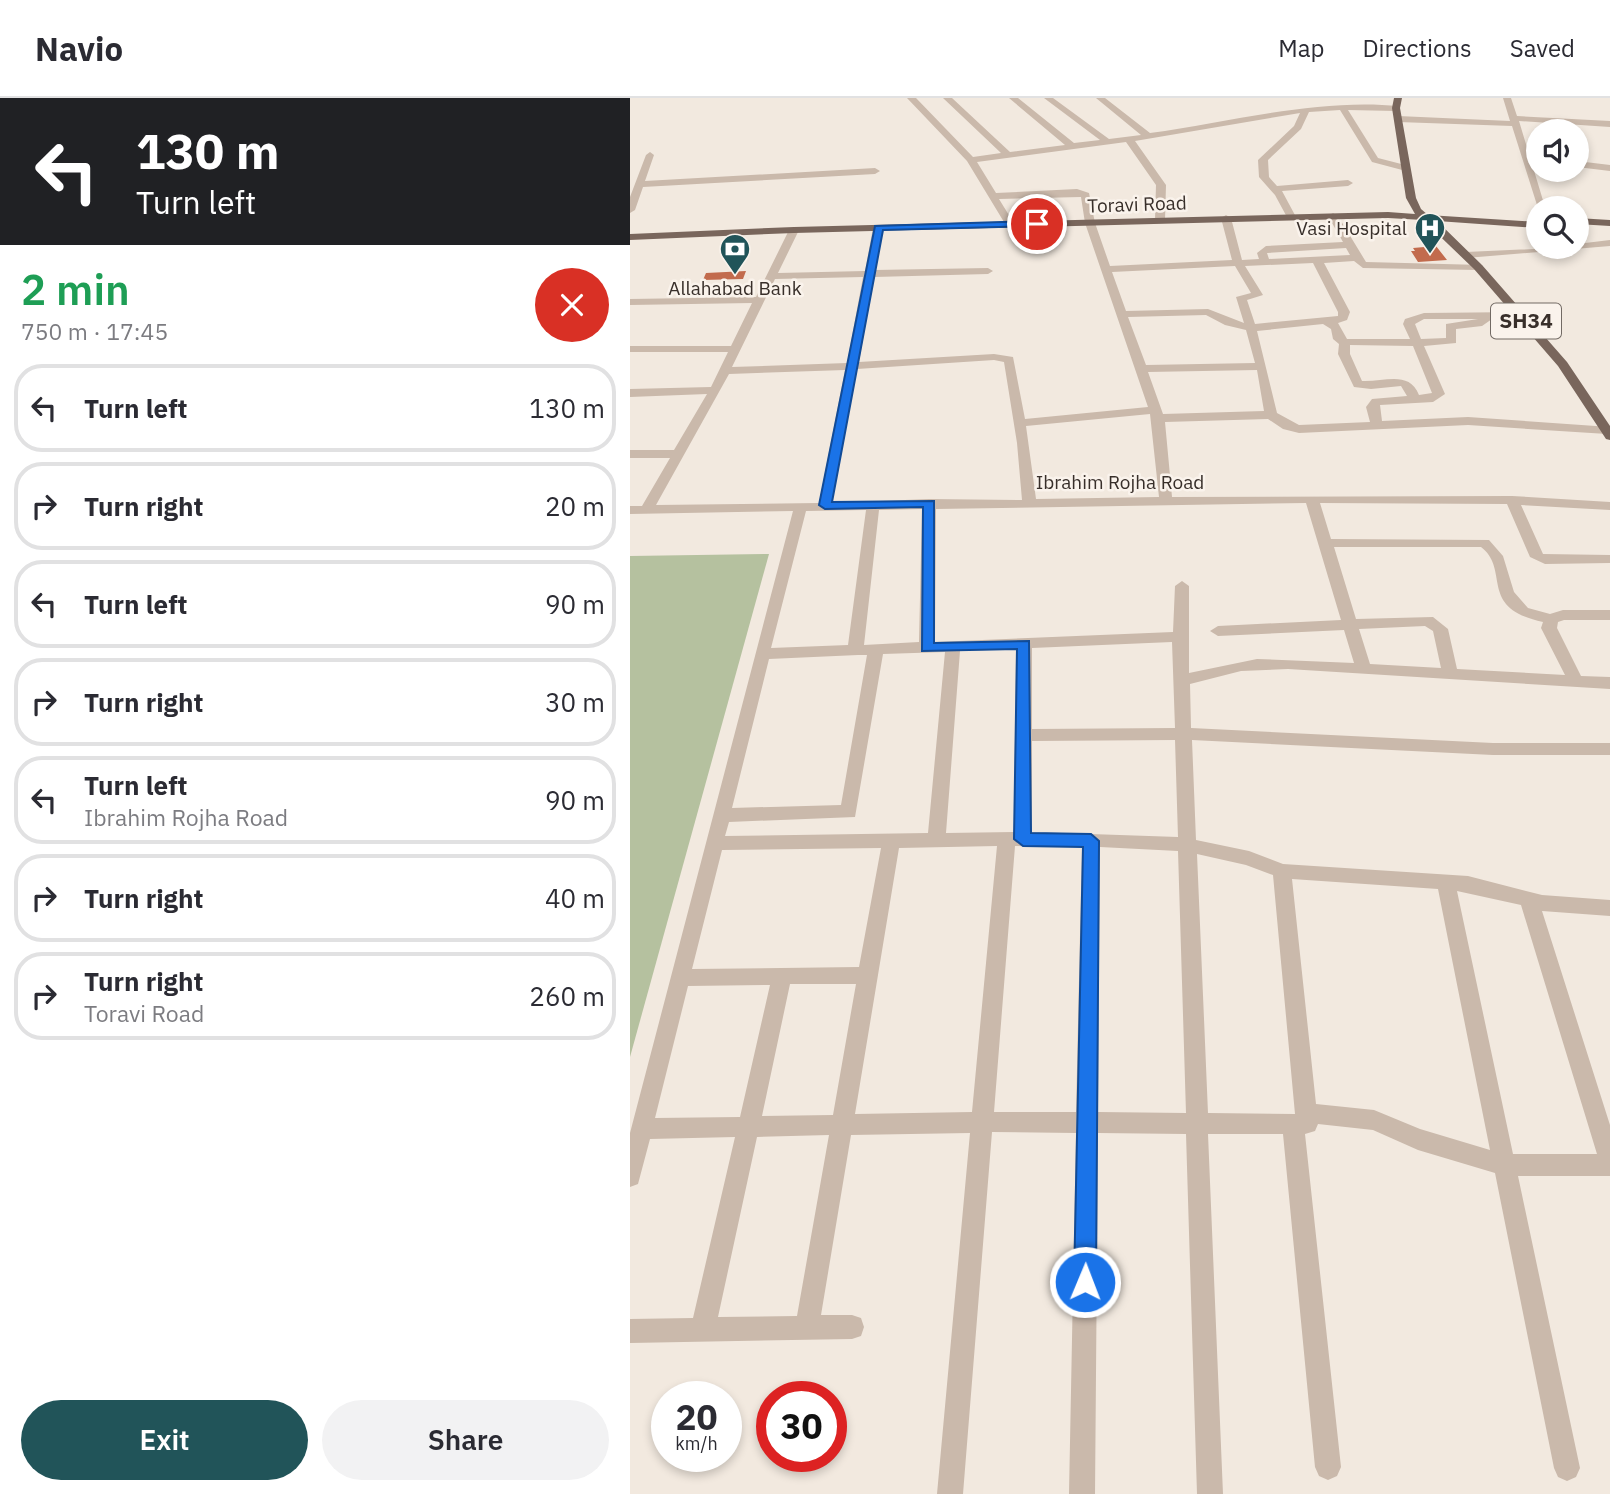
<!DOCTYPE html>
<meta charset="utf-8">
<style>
:root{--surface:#fff;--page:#f2f2f3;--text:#2b2b33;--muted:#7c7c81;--line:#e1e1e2;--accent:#215459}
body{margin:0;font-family:"IBM Plex Sans",sans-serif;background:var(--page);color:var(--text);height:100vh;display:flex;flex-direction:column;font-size:26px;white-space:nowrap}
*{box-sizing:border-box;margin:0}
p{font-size:23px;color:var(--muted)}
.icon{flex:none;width:38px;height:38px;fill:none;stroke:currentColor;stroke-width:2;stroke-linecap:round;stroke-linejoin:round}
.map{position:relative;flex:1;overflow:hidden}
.panel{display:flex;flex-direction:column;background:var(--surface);width:630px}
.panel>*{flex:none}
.banner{background:#202124;color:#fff;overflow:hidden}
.fabs{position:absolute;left:896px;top:21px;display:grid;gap:14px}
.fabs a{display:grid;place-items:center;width:63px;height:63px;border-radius:50%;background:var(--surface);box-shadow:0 4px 10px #0003;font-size:35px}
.speed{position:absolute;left:21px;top:1283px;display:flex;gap:14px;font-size:35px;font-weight:700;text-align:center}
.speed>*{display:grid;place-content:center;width:91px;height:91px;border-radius:50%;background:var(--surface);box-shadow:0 4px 10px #0003;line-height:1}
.speed small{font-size:18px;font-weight:400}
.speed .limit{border:10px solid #d22;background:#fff;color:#111}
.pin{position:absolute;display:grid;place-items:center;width:60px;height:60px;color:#fff;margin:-30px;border:4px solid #fff;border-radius:50%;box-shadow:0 2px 7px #0007}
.me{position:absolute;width:77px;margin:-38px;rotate:1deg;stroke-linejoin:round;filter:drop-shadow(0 0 5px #0008)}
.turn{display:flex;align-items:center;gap:24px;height:147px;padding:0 21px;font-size:32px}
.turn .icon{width:91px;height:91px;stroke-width:2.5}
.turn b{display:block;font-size:49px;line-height:60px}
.round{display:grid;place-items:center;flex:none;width:74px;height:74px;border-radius:37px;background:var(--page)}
.overview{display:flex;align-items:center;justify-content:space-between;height:119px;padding:0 21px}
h1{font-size:42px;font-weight:600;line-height:52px;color:#1e9e55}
.action{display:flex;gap:14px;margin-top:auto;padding:14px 21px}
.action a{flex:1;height:80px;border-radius:42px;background:var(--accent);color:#fff;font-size:28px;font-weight:600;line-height:80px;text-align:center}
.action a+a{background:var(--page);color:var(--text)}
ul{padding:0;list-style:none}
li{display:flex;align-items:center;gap:21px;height:88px;margin:0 14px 10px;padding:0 7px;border:4px solid var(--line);border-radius:28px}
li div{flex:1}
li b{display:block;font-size:26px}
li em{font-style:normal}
header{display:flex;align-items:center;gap:42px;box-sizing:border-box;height:98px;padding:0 35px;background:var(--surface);border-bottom:2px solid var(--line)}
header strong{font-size:33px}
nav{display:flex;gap:38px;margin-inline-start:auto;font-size:24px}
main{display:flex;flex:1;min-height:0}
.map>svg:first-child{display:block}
.green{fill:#b5c19f}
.building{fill:#c26b4d}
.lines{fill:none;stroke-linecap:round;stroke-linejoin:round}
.minor{fill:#cab9ab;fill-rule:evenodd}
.major{fill:#79665c;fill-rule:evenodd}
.route{fill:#1a73e8;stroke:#114b97;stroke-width:2}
.labels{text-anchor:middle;stroke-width:5;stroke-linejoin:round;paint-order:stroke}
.far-street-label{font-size:19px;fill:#382f2a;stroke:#faf3ec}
.far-poi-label{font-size:19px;fill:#382f2a;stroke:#faf3ec;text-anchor:end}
.shield{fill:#faf3ec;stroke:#726a64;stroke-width:2}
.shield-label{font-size:21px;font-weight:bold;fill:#382f2a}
</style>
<header>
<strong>Navio</strong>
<nav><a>Map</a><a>Directions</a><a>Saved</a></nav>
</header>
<main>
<section class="panel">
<div class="banner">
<div class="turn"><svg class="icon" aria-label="left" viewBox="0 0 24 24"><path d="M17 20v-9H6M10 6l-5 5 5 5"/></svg><div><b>130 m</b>Turn left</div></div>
</div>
<div class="overview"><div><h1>2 min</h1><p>750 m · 17:45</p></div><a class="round" style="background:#d93025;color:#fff"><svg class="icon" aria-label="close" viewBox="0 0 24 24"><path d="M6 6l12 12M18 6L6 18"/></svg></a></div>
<ul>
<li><svg class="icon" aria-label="left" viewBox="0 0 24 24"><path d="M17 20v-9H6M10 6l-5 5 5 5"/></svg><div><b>Turn left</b></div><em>130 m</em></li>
<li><svg class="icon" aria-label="right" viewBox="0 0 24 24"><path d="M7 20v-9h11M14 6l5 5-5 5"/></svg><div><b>Turn right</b></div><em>20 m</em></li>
<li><svg class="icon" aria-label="left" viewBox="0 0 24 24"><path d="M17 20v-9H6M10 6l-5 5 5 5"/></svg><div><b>Turn left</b></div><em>90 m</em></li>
<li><svg class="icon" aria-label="right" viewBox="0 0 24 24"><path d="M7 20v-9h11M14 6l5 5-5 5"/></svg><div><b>Turn right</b></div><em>30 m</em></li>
<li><svg class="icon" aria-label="left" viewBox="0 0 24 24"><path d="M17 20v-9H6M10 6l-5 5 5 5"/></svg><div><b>Turn left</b><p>Ibrahim Rojha Road</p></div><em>90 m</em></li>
<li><svg class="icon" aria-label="right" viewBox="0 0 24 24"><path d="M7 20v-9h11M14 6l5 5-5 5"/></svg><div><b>Turn right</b></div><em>40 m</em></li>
<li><svg class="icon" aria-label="right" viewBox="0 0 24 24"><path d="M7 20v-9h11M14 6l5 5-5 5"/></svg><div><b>Turn right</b><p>Toravi Road</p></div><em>260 m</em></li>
</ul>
<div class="action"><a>Exit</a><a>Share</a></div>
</section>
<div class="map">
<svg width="980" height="1396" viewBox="0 0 980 1396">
<rect width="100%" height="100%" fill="#f2e9df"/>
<polygon class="green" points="139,456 0,959 0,458"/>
<g class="building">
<polygon points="806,148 817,162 788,164 781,153 785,153 783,150"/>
<polygon points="116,173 113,181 73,182 76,175"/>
</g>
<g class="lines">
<g class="minor">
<path d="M277,0H286L343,59L371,55L313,0H322L380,54L435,47L379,0H388L444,45L470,42L414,0H423L479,41L511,37L466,0H475L520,35C601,24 687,0 769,8L766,13L718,12L748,60L779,68V72L776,73L742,64L710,12L679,14L671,31L638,62L639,79L647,88L718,82L723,85L718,88L652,93L666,119L661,122L658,121L645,97L629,79L628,62L664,28L670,15L505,43L536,87L535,122L530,125L525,122L526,87L496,44L347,64L366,95L447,91L459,95L465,125L480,168L602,162L591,120L596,117L601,120L612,162L629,161L627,155L636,148L713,144L698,118L703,115L708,118L736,164L852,167L853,169L848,172L733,170L724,163L694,165L720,214L717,222L708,225L717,241H780L773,226L775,221L794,215L891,214L897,217L891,220L862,221L852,228L826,231V245L794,248L815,296L803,304L750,307L752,323L838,319L980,329V335L977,336L838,327L669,335L653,331L638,321L535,324L542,399L882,398L980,404V412L891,407L913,456L980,457V465L915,466L900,459L877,406L690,405L701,441L859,442L873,458L884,494L898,510L920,516L933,512H980V522H934L928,524L927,530L951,578L980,579V591L658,571L611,573L560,586L561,630L863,645H980V657H863L562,642L566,742L619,753L653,766L838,778L912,797L980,802V818L912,813L980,1027V1078H888L950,1370L946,1379L937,1383L928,1379L924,1370L865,1075L788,1052L743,1032L688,1026L685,1033L675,1036L711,1369L707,1378L698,1382L689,1378L685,1369L653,1036H578L593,1396H567L556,1036L468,1035L465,1396H439L446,1035L362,1034L333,1396H307L340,1035L221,1037L191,1217H222L231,1220L234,1229L231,1238L222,1241L0,1245V1221L63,1220L105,1039L20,1041L8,1086L0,1089V1035L163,413L0,416V408H12L40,360H0V352H44L77,296L0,299V291L81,289L98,254H0V248H101L122,205L0,207V201L126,199L159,132L164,129L169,132L148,175L235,173L243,130L248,127L253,130L245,172L358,170L363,173L358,176L244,179L229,264L364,256L383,259L395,321L518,309L455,125L451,99L369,101L385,127L377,129L337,63ZM716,150L720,157L639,161L637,155ZM683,165L708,214V218L625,226L617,202L633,197L615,168ZM605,168L621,195L606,199L614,225L578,211L496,213L482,174ZM233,179L217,265L102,269L145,181ZM576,217L595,227L616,232L625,265L516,267L498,219ZM794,221H848L816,226V240L791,241L785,226ZM693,226L701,231L703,241L709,246L708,256L724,289L741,291L771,288L777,298L742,301L736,309L740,324L669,327L647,315L627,233ZM720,247L783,248L802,295L789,297C779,272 755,284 732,283L720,256ZM364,262L374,264L387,345L392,402L299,401L202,405L227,271ZM215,272L189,405L26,407L99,276ZM627,272L634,313L533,316L518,274ZM520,316L529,399L406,401L396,328ZM676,405L711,522L588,528L580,533L588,538L714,532L724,565L627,561L559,575V488L552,483L545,488L543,534L305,544L306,411ZM292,411L289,544L234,547L249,412ZM236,412L218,547L141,550L176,413ZM704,449H851C881,472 847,510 913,524L911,530L935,577L827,571L818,531L803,519L726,521ZM795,528L803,533L811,570L740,566L729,531ZM542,544L545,630L402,631V550ZM386,551L384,734L316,735L330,553ZM315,554L298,735L95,738L99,724L225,719L253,556ZM228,557H237L211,707L102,710L139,561ZM545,642L548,739L402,734V643ZM367,748L342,1014L225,1016L269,750ZM385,748L452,749L446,1014H364ZM470,749L548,753L556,1015L468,1014ZM251,750L229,869L62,871L92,752ZM567,756L616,767L643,777L665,1016L578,1015ZM662,781L808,791L860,1052L790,1031L744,1012L686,1006ZM827,793L891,807L967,1056H883ZM160,886H226L203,1017L132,1018ZM140,887L110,1019L25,1020L58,888ZM199,1037L167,1218L88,1219L127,1039Z"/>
<polygon points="873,0 881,0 887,18 980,23 980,29 889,23 915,109 907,107 882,28 768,24 764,21 768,18 880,23"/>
<polygon points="20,54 24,57 15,83 245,70 250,73 245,76 13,89 5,112 0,115 0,99 16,57"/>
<polygon points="947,63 980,67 980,73 947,69"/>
<polygon points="980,142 980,148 836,160 831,157 836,154 947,149 947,146"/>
</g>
<g class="major">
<polygon points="764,0 772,0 770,10 786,100 791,111 798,117 908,124 908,130 807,123 852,167 937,264 980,328 980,342 976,341 928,268 844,171 793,122 758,120 164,135 0,142 0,136 164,129 758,114 785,116 776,100 762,10"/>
<polygon points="947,120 980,122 980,128 947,126"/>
</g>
</g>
<polygon class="route" points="407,123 411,126 410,128 253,132 202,404 304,403 304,545 399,543 401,735 461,736 469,743 466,1184 463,1191 455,1195 447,1191 444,1184 453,749 393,748 384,741 387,551 292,553 293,409 195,411 189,407 245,128"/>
<defs>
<g id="hospital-pin" transform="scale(1.575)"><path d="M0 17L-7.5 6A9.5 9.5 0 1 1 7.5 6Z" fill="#215459" stroke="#faf3ec"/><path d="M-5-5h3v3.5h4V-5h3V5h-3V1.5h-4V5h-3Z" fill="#fff"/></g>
<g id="bank-pin" transform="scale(1.575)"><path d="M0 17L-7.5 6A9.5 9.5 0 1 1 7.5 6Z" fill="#215459" stroke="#faf3ec"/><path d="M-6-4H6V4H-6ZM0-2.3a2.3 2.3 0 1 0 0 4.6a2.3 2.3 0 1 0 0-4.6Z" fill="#fff"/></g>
</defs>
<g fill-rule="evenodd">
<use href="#hospital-pin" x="800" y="130"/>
<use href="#bank-pin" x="105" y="151"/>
</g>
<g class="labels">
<g class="far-street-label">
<text transform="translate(507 106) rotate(-2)" y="7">Toravi Road</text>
<text x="490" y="391">Ibrahim Rojha Road</text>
</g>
<g class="far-poi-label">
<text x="777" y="137">Vasi Hospital</text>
<text x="105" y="197" text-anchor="middle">Allahabad Bank</text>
</g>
<rect class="shield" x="861" y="205.5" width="70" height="35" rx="5"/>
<g class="shield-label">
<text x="896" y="230">SH34</text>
</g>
</g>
</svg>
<div class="fabs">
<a><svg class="icon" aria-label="sound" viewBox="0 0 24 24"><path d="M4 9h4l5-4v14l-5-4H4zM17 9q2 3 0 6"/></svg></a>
<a><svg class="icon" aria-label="search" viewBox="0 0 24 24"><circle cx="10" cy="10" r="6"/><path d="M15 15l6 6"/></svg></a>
</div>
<div class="speed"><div>20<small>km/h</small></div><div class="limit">30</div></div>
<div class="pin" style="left:407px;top:126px;background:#d93025"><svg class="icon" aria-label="arrive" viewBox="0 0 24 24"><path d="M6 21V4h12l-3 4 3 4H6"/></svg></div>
<svg class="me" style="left:455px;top:1184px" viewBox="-20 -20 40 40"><circle r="17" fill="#1a73e8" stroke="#fff" stroke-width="3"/><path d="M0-11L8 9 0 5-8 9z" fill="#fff"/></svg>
</div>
</main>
